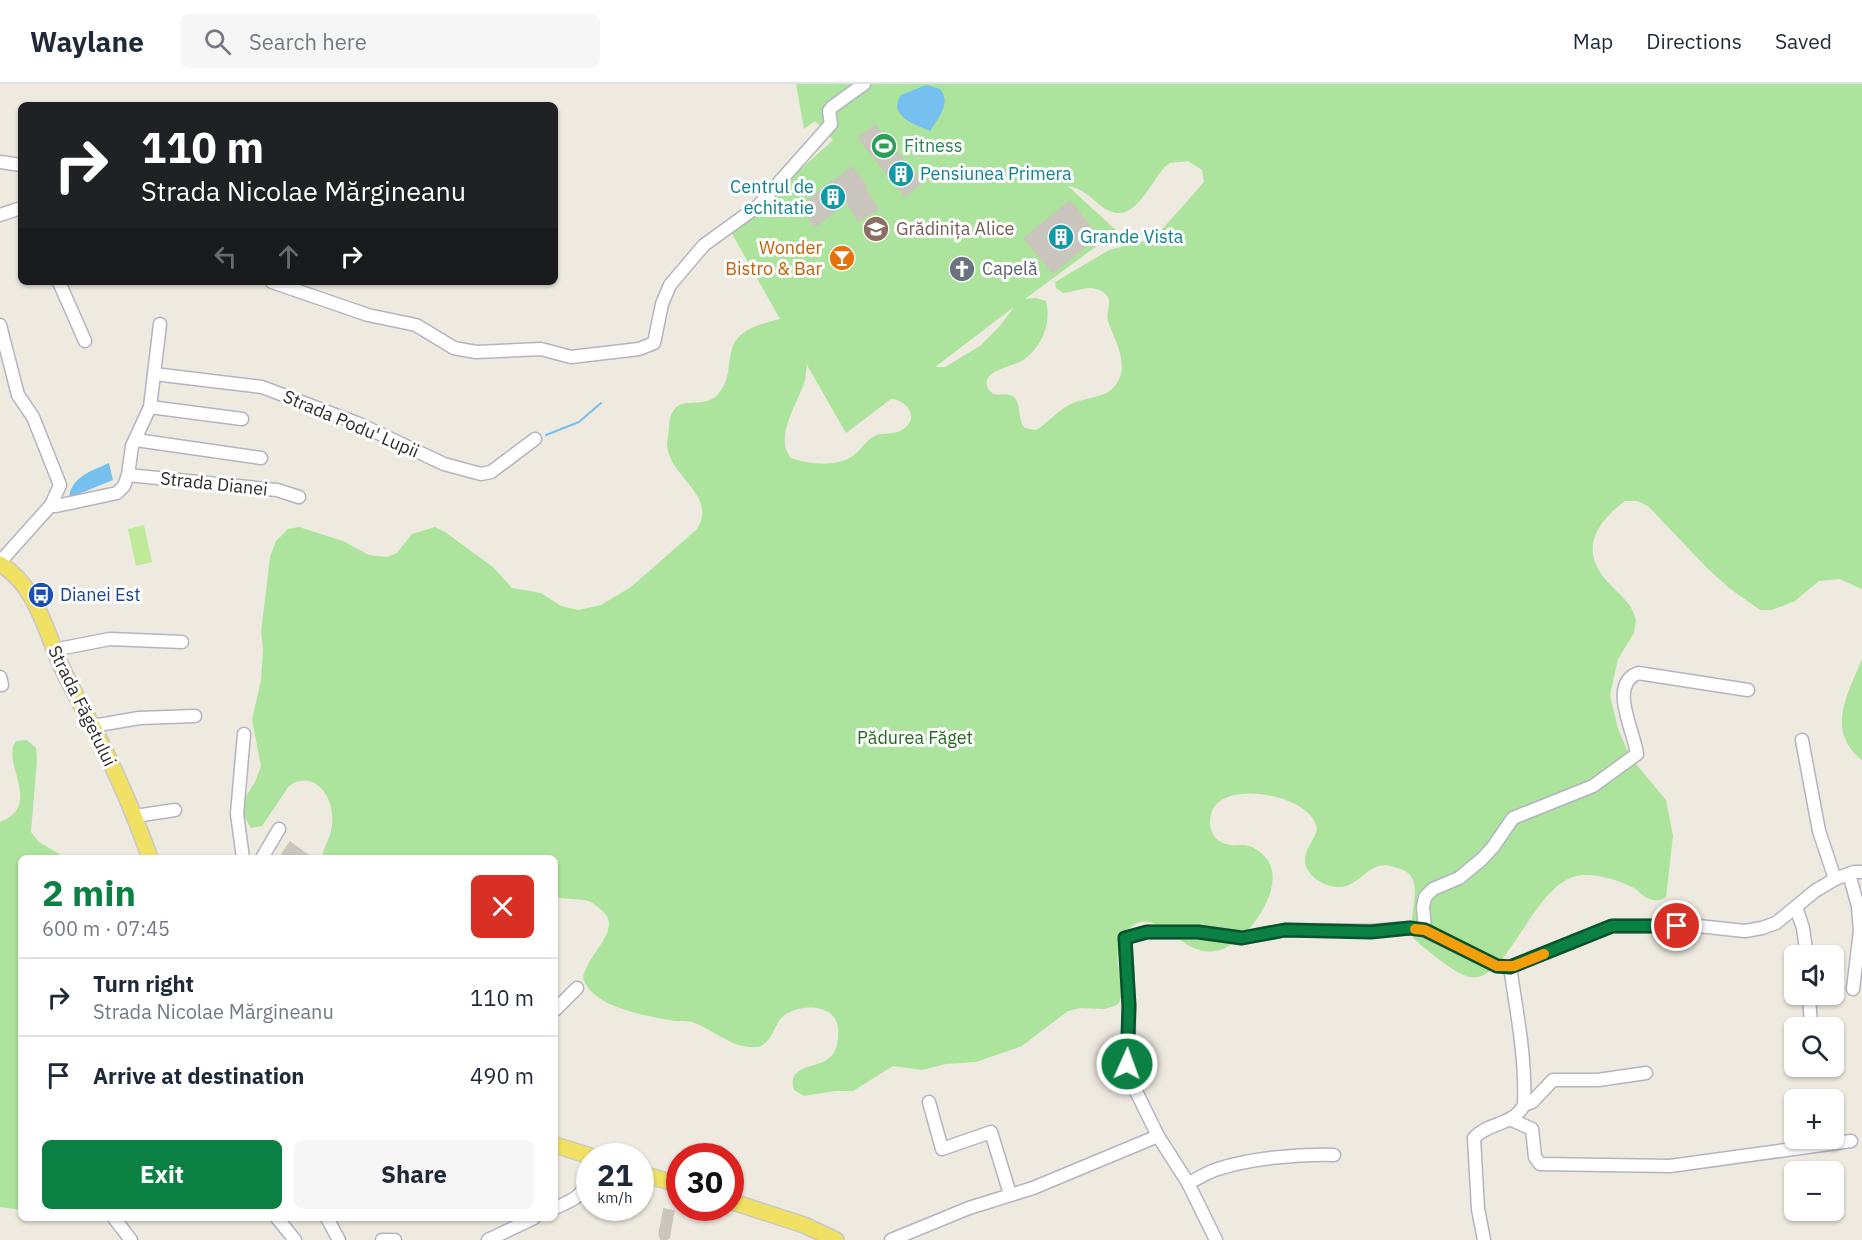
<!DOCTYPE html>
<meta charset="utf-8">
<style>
:root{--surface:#fff;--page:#f6f6f7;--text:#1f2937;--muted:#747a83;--line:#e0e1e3;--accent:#0b8043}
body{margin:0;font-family:"IBM Plex Sans",sans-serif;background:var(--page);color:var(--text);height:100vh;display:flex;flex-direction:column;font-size:22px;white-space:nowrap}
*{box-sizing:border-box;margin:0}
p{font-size:20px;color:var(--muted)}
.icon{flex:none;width:33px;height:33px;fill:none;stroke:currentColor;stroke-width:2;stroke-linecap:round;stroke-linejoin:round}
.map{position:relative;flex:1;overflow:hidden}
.side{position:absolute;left:18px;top:771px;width:540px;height:366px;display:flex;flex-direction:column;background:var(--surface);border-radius:9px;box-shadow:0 2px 4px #0004}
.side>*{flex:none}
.top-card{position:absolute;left:18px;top:18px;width:540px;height:183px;border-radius:9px;box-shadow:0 2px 4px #0004;background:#202124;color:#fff;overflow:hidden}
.controls{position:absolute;left:1784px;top:861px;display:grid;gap:12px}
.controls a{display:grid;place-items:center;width:60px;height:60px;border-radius:9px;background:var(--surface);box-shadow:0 2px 4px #0004;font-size:30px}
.speed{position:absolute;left:576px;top:1059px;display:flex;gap:12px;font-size:30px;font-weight:700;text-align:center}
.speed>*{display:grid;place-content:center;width:78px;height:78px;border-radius:50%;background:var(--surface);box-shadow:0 2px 4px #0004;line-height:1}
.speed small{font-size:15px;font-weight:400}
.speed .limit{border:9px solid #d22;background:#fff;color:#111}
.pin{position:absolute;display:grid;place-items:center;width:51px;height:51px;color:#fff;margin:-26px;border:3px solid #fff;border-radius:50%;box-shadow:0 2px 6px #0007}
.me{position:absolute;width:66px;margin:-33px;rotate:2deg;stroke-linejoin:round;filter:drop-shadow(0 0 4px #0008)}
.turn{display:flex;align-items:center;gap:21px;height:126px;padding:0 24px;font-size:27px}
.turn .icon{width:78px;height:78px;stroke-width:2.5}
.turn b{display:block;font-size:42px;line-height:51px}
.lanes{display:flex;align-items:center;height:57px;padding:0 24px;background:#0003;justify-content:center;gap:30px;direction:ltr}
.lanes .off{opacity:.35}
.round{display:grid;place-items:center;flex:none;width:63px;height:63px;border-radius:9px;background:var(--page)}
.head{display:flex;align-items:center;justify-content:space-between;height:102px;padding:0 24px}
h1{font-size:36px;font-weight:700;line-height:45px;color:var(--accent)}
.action{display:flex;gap:12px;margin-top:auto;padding:12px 24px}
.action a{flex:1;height:69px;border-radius:9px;background:var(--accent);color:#fff;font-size:24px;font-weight:700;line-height:69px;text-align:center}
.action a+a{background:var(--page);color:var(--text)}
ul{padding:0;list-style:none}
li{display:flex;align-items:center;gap:18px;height:78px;padding:0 24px;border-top:2px solid var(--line)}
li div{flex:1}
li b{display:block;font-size:22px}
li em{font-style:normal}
header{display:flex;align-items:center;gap:36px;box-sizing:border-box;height:84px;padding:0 30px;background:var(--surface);border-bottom:2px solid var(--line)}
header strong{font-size:28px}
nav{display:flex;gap:33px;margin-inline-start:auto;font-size:21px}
.search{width:420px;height:54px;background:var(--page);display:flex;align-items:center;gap:15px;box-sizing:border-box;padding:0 21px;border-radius:9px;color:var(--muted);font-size:22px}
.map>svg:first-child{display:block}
.green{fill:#ade49d;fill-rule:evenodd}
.pitch{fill:#bfea9a}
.water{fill:#75c0ee}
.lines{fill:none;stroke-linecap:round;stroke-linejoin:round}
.stream{stroke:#75c0ee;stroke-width:2}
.building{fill:#cac6bf;stroke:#cac6b9;stroke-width:1.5}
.minor-casing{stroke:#b3b4c0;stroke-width:15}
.major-casing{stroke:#c8c8c8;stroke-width:18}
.minor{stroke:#fff;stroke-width:12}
.major{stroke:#f0e063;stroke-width:15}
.route-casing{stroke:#07532c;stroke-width:15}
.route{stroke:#0b8043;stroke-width:10}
.slow{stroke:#f59e0b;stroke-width:10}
.labels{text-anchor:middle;stroke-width:6;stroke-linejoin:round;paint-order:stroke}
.leisure-label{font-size:18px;fill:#27864d;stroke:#fff;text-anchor:start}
.culture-label{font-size:18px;fill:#0d838f;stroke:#fff;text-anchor:start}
.education-label{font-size:18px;fill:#785e54;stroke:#fff;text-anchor:start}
.food-label{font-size:18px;fill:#c56008;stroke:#fff;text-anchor:end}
.worship-label{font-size:18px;fill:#5b616d;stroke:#fff;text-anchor:start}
.street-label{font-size:18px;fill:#2d2d2d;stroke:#fff}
.transit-label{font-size:18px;fill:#164399;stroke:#fff;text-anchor:start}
.park-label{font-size:18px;fill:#236b1c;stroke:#fff}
</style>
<header>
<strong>Waylane</strong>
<div class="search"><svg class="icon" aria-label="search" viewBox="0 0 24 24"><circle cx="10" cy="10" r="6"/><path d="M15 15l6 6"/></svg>Search here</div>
<nav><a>Map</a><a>Directions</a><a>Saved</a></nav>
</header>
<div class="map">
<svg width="1862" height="1156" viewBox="0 0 1862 1156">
<rect width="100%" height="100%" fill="#eeeae0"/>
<g class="green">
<path d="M796,0H1862V505L1839,495L1819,497L1795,517L1772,526H1760L1729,504L1707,484L1648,422L1637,417H1625C1597,438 1579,465 1606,496C1617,509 1632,518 1636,536L1634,549L1618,575L1610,611L1618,645L1631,674L1666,716L1673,752L1666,813C1662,816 1658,817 1653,816C1645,815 1640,808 1634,804C1619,796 1592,788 1576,792C1532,803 1507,900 1470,893C1456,891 1424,864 1413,854C1407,835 1422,805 1410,791C1406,786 1400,785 1394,783C1372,775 1364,796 1346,802C1331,807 1304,793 1305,776C1305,765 1314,756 1317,746C1315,712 1226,694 1212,727C1207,740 1211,756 1226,760C1235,763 1243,759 1252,763C1288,781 1270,820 1250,844C1192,911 1164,810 1129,845C1102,872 1133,902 1117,921L1105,925L1080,924L1068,927L1022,962L976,978L946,980L922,986L893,982L853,1007H835L804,1012L794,1006C786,980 817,985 829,974C836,969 837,961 838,954C839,946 838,938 833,932C821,919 794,922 782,933C773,943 771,962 756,963C732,965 713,945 692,938C685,936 677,938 669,936C643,931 592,923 583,894C587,869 626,844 600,825C597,822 592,818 588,817C577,814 566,816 555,813V774H322C323,764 329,756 331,747C335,730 330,709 316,700C307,694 297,696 289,702L262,742L251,744L242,729L243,717L255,698L261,682L252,636L261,596L263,565L261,548L270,473L276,457L288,445L299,443L343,457L369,471L387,473L397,469L412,450L435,443L445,448L493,483L512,504L541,509L561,522L578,526L601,521L631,503L696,446C720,413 669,393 667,361C667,355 669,349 669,343C672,303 703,330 719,309C731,294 727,282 732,265C737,245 764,239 780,235L731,148L833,56L815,37L804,45ZM1188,77L1202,86L1204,98L1158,150L1149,156L1109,166L1055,198L1056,204L1063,209C1077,208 1089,199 1103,208C1115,216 1105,226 1108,237C1115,258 1133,285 1112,305C1103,314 1082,314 1069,321C1057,327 1048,339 1036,346L1025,344C1017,336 1022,323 1015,314C1008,306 996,315 990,307C975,288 1014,282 1022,277C1041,265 1052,239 1046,217L1035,214L1025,215L1117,147L1068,102C1083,105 1089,112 1100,121C1132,147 1146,104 1165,83L1170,79ZM1014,223L1000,242L980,262L945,283H935ZM807,281L846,349L891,315C907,316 921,334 902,346C894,351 883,348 875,352C867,355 861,366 854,371C837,384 810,380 791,374C773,353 799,318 805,296C806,291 806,286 807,281Z"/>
<path d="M1862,575V676C1825,646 1848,610 1862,575Z"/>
<path d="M27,656L36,664L37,676L31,748L39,758L66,774H21V1126L0,1123V738C44,721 0,678 16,657Z"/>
</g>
<polygon class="pitch" points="144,441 152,478 136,482 128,445"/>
<g class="water">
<path d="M926,1L940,5C952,19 938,34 930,47C916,41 887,32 901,11Z"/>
<path d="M109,379L113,396L69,414C71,393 91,387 109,379Z"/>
</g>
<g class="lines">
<polyline class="stream" points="546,351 579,338 601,319"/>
</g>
<g class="building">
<polygon points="875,41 922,98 905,112 858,54"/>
<polygon points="852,83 867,103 865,105 878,125 858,137 847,118 815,143 800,122"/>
<polygon points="1070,117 1098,152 1053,189 1024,154"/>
<polygon points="290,758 312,774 286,774 282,770"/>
<polygon points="664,1125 674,1127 669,1154 666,1156 661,1156 659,1150"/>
</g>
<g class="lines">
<g class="minor-casing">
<g id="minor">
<polyline points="0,78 21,81"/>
<polyline points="0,131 21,124"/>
<polyline points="59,198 85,257"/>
<polyline points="272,198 368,231 416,241 454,264 476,268 541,265 571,273 639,265 654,259 662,220 670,201 704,161 758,122 831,40 829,27 832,23 864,0"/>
<polyline points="0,241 18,311 33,333 60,401 51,421 0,478"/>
<polyline points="154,290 262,303 357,339 444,380 481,390 491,388 535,355"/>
<polyline points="150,323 242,335"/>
<polyline points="136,356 261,374"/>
<polyline points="128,391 277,406 299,413"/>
<polyline points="51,421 56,422 117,409 124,402 128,391 132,362 150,323 160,240"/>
<polyline points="53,566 110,555 182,558"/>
<polyline points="0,593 2,601"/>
<polyline points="93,642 139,634 195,632"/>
<polyline points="1802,656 1819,747 1835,795"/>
<polyline points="135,732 175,726"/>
<polyline points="243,774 237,730 244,650"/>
<polyline points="262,774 279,745"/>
<polyline points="1849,790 1858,822 1860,847 1853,905"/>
<polyline points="1796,823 1803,844 1807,872"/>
<path d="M1425,847L1423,823L1425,813L1433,805L1459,794L1482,775L1493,763L1513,734L1593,702L1637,670C1634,646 1608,601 1638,589L1748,606"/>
<polyline points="1809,910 1811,944"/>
<polyline points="555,926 577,904"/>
<polyline points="929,1018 942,1065 991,1048 1010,1110"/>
<polyline points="1524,1021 1532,1018 1553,996 1598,996 1646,989"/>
<polyline points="1512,1036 1532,1045 1535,1073 1540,1080 1670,1082 1851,1057"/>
<path d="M1188,1099C1198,1095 1207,1088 1218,1085C1252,1074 1299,1070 1334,1071"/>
<path d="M555,1124C577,1114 582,1113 590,1090"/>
<polyline points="114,1134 131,1156"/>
<polyline points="277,1134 295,1156"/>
<polyline points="327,1134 339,1156"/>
<polyline points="382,1156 395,1156"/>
<polyline points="488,1156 534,1134"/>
<polyline points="891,1156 969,1124 1033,1104 1158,1052"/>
<polyline points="1216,1156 1188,1099 1158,1052 1128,991 1129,922 1125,854 1147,848 1199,848 1242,854 1285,846 1371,847 1410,844 1425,847 1497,882 1510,883 1612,842 1698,842 1745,847 1762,844 1776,839 1815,807 1835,795 1854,788 1862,788"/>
<path d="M1484,1156L1478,1125L1474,1054C1488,1038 1513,1042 1524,1021C1526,974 1517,930 1510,883"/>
</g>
</g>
<g class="major-casing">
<g id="major">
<path d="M0,480C38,502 46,551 64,588C77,615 93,641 106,669C123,703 137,738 150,774"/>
<polyline points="555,1061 590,1072"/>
<polyline points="640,1089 680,1101"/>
<polyline points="730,1117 804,1141 836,1156"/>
</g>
</g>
<use href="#minor" class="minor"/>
<use href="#major" class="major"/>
</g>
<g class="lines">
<g class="route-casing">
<polyline id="route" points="1127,980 1129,922 1125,854 1147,848 1198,848 1242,854 1285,846 1371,848 1410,844 1425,846 1497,882 1510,883 1612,842 1677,842"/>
</g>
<use href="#route" class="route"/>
<polyline class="slow" points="1415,845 1425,846 1497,882 1514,882 1544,870"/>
</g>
<defs>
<g id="stadium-disc" transform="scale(1.35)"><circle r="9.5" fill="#2e9e5b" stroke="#fff"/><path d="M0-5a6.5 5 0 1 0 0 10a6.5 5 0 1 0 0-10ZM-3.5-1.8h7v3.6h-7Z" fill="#fff"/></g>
<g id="building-disc" transform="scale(1.35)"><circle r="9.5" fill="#0f9aa8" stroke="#fff"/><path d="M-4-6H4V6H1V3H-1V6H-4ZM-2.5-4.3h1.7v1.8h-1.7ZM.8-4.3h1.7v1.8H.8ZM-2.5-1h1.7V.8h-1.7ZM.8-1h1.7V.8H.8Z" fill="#fff"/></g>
<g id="school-disc" transform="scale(1.35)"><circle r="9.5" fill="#8d6e63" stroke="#fff"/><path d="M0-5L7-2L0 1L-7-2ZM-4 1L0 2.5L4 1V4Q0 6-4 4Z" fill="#fff"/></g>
<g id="bar-disc" transform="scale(1.35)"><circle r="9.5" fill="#e8710a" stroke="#fff"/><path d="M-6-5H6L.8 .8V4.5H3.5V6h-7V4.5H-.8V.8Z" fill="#fff"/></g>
<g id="church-disc" transform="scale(1.35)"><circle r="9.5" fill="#6b7280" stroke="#fff"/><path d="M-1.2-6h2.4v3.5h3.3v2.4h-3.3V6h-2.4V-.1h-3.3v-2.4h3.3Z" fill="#fff"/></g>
<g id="bus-disc" transform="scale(1.35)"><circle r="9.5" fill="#1a4fb4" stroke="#fff"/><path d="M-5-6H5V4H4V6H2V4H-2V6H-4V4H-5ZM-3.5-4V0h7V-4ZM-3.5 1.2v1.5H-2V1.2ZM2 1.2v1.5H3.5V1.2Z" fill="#fff"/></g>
</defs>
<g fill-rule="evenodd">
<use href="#stadium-disc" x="884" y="62"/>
<use href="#building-disc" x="901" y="90"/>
<use href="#building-disc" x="833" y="113"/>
<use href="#school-disc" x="876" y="145"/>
<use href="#building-disc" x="1061" y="153"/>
<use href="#bar-disc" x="842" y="174"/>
<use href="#church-disc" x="962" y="185"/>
<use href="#bus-disc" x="41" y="511"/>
</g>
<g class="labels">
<g class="leisure-label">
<text x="904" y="68">Fitness</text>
</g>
<g class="culture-label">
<text x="920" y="96">Pensiunea Primera</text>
<text x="814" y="109" text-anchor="end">Centrul de<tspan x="814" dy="21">echitatie</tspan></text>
<text x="1080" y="159">Grande Vista</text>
</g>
<g class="education-label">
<text x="896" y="151">Grădinița Alice</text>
</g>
<g class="food-label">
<text x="822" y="170">Wonder<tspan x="822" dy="21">Bistro &amp; Bar</tspan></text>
</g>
<g class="worship-label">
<text x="982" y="191">Capelă</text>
</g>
<g class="street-label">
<text transform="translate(351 340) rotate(23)" y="6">Strada Podu' Lupii</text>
<text transform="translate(214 400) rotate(6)" y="6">Strada Dianei</text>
<text transform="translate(82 622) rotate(64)" y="6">Strada Făgetului</text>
</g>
<g class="transit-label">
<text x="60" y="517">Dianei Est</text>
</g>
<g class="park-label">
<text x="915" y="660">Pădurea Făget</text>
</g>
</g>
</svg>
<div class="controls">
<a><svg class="icon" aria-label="sound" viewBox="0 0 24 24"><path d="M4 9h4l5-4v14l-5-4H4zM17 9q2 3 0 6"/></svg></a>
<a><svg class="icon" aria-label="search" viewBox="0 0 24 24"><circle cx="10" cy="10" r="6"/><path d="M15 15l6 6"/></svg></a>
<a>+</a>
<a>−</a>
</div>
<div class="speed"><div>21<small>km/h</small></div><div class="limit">30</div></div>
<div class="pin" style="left:1677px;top:842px;background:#d93025"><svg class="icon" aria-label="arrive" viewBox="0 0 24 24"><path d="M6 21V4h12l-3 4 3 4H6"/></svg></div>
<svg class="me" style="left:1127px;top:980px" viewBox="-20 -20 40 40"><circle r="17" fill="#0b8043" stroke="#fff" stroke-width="3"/><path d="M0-11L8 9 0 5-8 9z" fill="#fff"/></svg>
<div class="top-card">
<div class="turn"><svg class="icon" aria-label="right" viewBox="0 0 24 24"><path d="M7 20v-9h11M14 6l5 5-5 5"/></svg><div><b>110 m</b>Strada Nicolae Mărgineanu</div></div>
<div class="lanes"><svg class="icon off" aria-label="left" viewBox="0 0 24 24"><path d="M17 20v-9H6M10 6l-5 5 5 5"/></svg><svg class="icon off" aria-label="ahead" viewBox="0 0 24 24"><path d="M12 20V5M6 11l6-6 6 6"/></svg><svg class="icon" aria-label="right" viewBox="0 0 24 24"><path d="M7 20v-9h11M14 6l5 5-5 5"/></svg></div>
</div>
<section class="side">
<div class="head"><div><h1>2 min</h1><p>600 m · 07:45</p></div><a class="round" style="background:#d93025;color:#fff"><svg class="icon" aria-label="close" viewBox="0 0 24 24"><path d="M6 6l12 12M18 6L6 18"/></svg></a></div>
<ul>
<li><svg class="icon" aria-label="right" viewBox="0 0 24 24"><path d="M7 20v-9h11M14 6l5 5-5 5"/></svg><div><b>Turn right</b><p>Strada Nicolae Mărgineanu</p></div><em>110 m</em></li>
<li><svg class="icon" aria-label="arrive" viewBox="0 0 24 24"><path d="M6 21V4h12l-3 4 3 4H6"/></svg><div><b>Arrive at destination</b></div><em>490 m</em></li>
</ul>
<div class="action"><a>Exit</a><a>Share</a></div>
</section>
</div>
